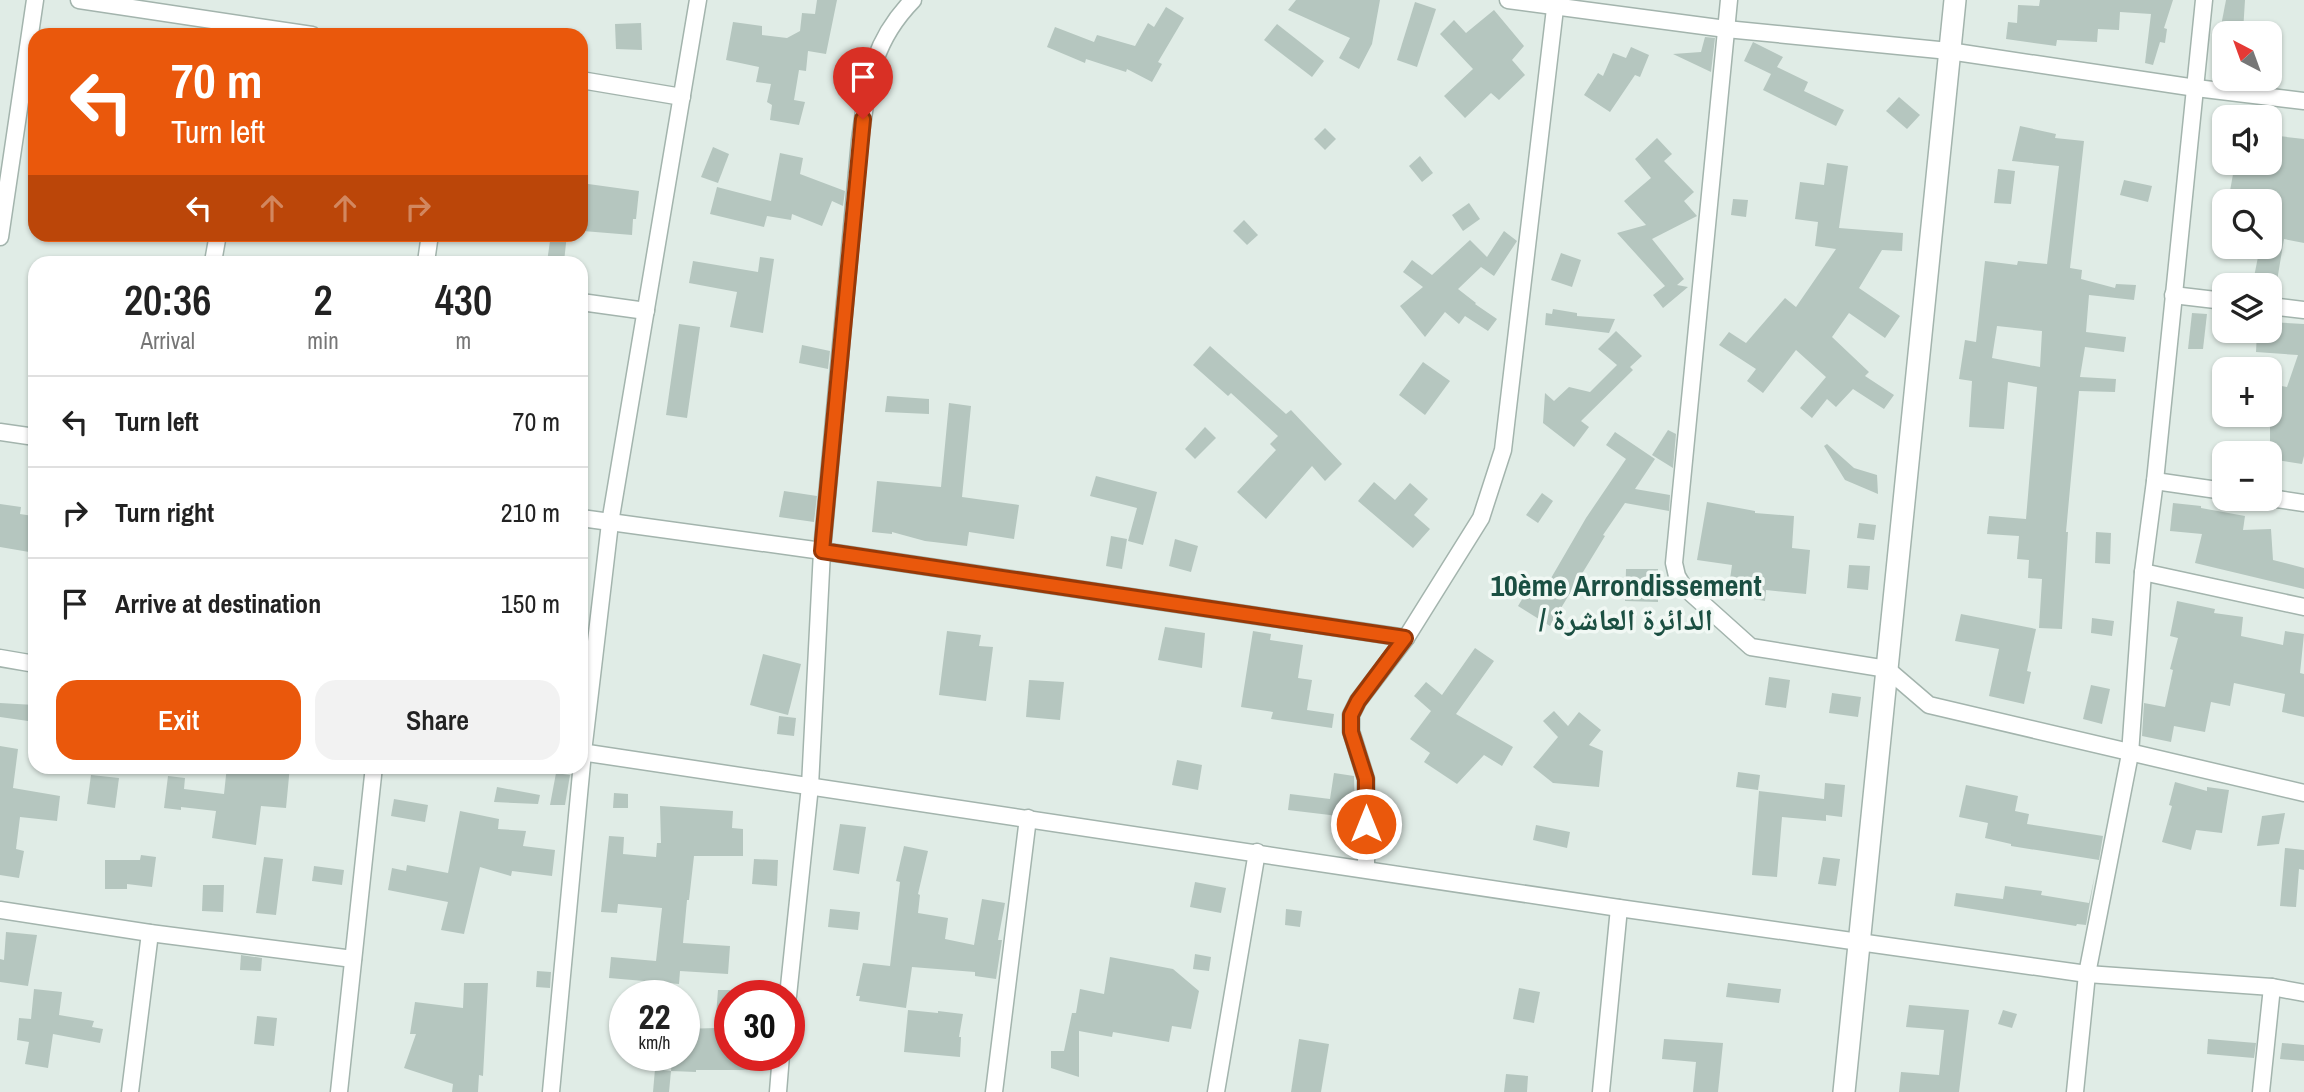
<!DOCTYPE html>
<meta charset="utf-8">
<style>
:root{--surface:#fff;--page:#f2f2f2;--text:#222;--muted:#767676;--line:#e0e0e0;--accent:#ea580c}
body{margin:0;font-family:"Archivo Narrow","Noto Naskh Arabic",sans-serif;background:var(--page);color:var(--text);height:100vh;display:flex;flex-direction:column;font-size:26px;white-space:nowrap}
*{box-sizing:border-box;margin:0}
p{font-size:23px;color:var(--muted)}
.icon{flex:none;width:38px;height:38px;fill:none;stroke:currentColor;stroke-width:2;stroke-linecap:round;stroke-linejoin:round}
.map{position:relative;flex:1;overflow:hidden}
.drawer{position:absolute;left:28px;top:256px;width:560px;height:518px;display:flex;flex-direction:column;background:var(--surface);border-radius:21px;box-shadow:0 2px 5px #0004}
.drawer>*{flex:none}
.top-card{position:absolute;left:28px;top:28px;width:560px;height:214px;border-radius:21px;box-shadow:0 2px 5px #0004;background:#ea580c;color:#fff;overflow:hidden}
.needle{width:46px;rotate:319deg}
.fabs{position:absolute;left:2212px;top:21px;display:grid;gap:14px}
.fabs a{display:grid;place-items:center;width:70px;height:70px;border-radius:14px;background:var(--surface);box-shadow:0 2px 5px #0004;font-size:35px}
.speed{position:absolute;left:609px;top:980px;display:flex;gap:14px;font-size:35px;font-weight:700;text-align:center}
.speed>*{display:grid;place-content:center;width:91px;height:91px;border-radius:50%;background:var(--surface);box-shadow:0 2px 5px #0004;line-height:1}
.speed small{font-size:18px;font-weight:400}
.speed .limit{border:10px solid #d22;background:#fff;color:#111}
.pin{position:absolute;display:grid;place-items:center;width:60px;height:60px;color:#fff;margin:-72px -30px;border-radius:50% 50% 50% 0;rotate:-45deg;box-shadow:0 0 7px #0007}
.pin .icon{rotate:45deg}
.me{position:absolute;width:77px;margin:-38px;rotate:0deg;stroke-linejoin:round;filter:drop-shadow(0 0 5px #0008)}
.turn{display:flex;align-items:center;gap:24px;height:147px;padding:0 28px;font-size:32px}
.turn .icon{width:91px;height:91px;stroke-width:2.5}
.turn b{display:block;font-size:49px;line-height:60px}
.lanes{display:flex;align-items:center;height:66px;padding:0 28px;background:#0003;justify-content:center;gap:35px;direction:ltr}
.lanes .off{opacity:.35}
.eta{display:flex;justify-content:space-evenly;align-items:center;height:119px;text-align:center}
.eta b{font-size:42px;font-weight:600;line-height:49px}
.button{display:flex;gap:14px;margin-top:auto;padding:14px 28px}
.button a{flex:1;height:80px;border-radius:21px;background:var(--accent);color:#fff;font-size:28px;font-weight:600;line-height:80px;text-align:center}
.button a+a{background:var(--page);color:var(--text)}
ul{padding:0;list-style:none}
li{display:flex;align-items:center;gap:21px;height:91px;padding:0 28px;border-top:2px solid var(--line)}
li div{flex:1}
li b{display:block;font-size:26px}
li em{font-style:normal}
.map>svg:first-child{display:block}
.building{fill:#b5c6bf;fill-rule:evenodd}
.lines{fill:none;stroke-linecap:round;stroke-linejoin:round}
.minor-casing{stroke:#a3b4ad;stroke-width:19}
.tertiary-casing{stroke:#a3b4ad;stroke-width:24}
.minor{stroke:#fff;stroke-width:16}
.tertiary{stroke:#fff;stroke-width:21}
.route-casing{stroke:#983908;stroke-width:18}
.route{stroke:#ea580c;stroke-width:12}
.labels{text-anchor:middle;stroke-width:7;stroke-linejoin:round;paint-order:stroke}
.district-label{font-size:30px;font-weight:bold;fill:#1b4f42;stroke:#f1f8f4}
</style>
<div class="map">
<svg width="2304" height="1092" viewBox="0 0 2304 1092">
<rect width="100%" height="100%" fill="#e0ece6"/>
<g class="building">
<polygon points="817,0 837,0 826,54 808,51 806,71 799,70 794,100 805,102 799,125 770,120 772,105 767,102 771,84 756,82 759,67 726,60 733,22 762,26 762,35 787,38 800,31 802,13 815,14"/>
<polygon points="1296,0 1380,0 1372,44 1359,69 1339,58 1350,38 1288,10"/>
<polygon points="2040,0 2173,0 2164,28 2167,29 2165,43 2160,42 2153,65 2145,63 2151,14 2120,12 2119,30 2098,29 2097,42 2057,40 2056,46 2006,39 2008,22 2017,23 2018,5 2039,6"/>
<polygon points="2226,0 2245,0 2243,32 2220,31"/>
<polygon points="1415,2 1436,9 1417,67 1397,60"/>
<polygon points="1166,7 1184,18 1158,62 1162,64 1152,82 1127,69 1126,72 1086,59 1085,63 1047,47 1055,27 1094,42 1097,35 1135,46 1148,23 1154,27"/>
<polygon points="1494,10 1524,46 1512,60 1525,75 1499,100 1491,93 1465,118 1444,96 1473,69 1440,34 1454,20 1466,33"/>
<polygon points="641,23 642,50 616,49 615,24"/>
<polygon points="1277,24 1324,61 1312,77 1264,40"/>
<polygon points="1705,37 1715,38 1711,72 1673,54 1701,52"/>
<polygon points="1753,42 1783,57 1777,67 1808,82 1804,91 1844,110 1836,126 1763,90 1771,74 1744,61"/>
<polygon points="1631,47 1649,55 1640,77 1635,75 1610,112 1584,95 1598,73 1603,76 1613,53 1626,58"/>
<polygon points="1899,97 1920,115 1907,129 1886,111"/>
<path d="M2020,126L2056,134L2055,138L2084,141L2070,268L2082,270L2081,279L2115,288L2116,284L2136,285L2134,300L2089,295L2086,332L2126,337L2124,352L2085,347L2080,377L2116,379L2115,392L2079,391L2066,532H2068L2062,629L2039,628L2042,579L2028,578L2029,560L2017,559L2019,536L1987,534L1989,516L2026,519L2037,387L2008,382L2004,429L1969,427L1972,381L1959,379L1965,340L1976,342L1985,261L2017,265L2018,261L2047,264L2059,166L2012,161ZM1997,326L2042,331L2040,367L1992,358Z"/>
<polygon points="1325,128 1336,139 1325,150 1314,139"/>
<polygon points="2270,135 2304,139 2304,243 2284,239 2277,281 2254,277 2260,247 2270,247 2270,201 2230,191 2235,163 2270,163"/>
<polygon points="1657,138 1672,154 1664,161 1694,192 1684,201 1697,216 1652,239 1684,279 1677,285 1688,287 1663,308 1653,295 1665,286 1617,233 1646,225 1624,201 1651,178 1635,159"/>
<polygon points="713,147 729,154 718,183 701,177"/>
<polygon points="780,153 803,158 800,174 845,191 843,206 832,201 822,226 792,214 791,220 767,216 764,227 710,214 717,187 771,201"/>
<polygon points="1420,156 1433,173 1422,182 1409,166"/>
<polygon points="1827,163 1848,166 1839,228 1903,233 1902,251 1882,250 1859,288 1900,316 1885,338 1849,313 1832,337 1869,372 1865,376 1894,395 1884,409 1853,389 1836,407 1827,399 1812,418 1800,408 1826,377 1796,350 1763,393 1747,381 1756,369 1719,345 1729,332 1746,343 1785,298 1796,307 1836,249 1815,246 1818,222 1795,219 1800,182 1824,185"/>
<polygon points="1998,169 2015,171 2011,204 1994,203"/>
<polygon points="2124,180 2152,186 2148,202 2120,195"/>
<polygon points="581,183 639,191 636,219 633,219 632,235 583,231 586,208 581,207"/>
<polygon points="1733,199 1748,200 1746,217 1731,215"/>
<polygon points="1469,203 1480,219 1463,231 1452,215"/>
<polygon points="1244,220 1258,235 1247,245 1233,231"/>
<polygon points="1504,231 1517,241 1494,276 1481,267 1458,289 1476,303 1475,304 1497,319 1488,331 1465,316 1459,324 1445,312 1425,337 1400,306 1423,287 1403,272 1412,260 1432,275 1470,240 1487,257"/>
<polygon points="551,234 567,234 564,262 547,262"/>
<polygon points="1561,253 1581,260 1572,287 1551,280"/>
<polygon points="760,257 774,259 763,333 730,327 737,292 689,283 693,261 758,272"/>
<polygon points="1553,309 1577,313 1577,316 1615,319 1609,333 1545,325 1546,313 1552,314"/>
<polygon points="2192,313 2207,314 2203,349 2188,349"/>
<polygon points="2270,322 2304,324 2304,456 2302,464 2270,459 2270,384 2287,387 2298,355 2256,352 2257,331 2270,331"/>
<polygon points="679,324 700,327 687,418 666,415"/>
<polygon points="1616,331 1642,356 1630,367 1633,370 1581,421 1589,427 1574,447 1543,423 1545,393 1554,401 1569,387 1590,392 1617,365 1598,349"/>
<polygon points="802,345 830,351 828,369 799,363"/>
<polygon points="1210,346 1286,414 1291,410 1342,464 1325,481 1312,466 1266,519 1237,492 1276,450 1270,444 1278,436 1231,393 1228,396 1193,365"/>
<polygon points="1423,362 1450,381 1425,415 1399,395"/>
<polygon points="887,396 929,399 929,414 885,412"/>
<polygon points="949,403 971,406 962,497 1019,505 1014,539 969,532 967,546 925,541 892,532 892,534 872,532 877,481 941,487"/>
<polygon points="1205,427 1216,438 1195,459 1185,449"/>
<polygon points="1668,430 1676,434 1673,468 1652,455"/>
<polygon points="1615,432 1655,459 1635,489 1670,495 1669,511 1625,503 1603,535 1605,536 1550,626 1518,606 1535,578 1547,585 1586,518 1626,459 1606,445"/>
<polygon points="1827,444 1854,468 1877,475 1878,494 1845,480 1824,446"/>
<polygon points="1096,476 1157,492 1143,545 1128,541 1137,508 1090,496"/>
<polygon points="1374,482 1395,500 1410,483 1428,499 1414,515 1430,529 1413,548 1358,501"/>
<polygon points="784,491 817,496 814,522 779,517"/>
<polygon points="1542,493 1553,501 1538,523 1526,515"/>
<polygon points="1707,502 1755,511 1755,513 1794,516 1792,548 1810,550 1806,594 1766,590 1765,601 1737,596 1740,581 1730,579 1732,565 1697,560"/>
<polygon points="2173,503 2201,506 2201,508 2245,516 2243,530 2271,529 2273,560 2304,568 2304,589 2195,563 2202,534 2170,531"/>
<polygon points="0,504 21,507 20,514 33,516 31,529 35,530 35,553 0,547"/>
<polygon points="1859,523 1876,525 1874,540 1857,538"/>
<polygon points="2096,532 2111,533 2110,564 2095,563"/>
<polygon points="1111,536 1127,539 1122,569 1106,566"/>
<polygon points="1175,539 1198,546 1191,572 1169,566"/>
<polygon points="1849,565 1870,566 1868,590 1847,588"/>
<polygon points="1626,569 1658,569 1658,602 1625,601"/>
<polygon points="2177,601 2215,609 2214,613 2243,617 2241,636 2283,645 2285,631 2304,634 2300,673 2304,674 2304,717 2282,712 2285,694 2234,683 2230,706 2211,702 2205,732 2174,726 2171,742 2142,736 2144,703 2165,707 2173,670 2170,669 2178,638 2170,636"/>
<polygon points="1961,614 2036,629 2027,671 2031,672 2024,704 1989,696 1999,649 1955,641"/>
<polygon points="2092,618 2114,621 2112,636 2091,633"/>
<polygon points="1165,627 1205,633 1202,668 1158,660"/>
<polygon points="947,631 981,635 979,646 993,647 986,701 939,695"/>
<polygon points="1253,631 1271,634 1270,640 1303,645 1298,678 1312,680 1307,710 1334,714 1332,728 1271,719 1273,712 1241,707"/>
<polygon points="1475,648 1494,661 1456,714 1513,747 1502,766 1484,755 1457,784 1424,762 1430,753 1410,739 1431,711 1414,696 1426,682 1442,695"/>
<polygon points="763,654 801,664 788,715 750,705"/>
<polygon points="1769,677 1790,680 1786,708 1765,705"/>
<polygon points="1029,680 1064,682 1060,720 1026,717"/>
<polygon points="2091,685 2110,689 2102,724 2083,719"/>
<polygon points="1832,693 1861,697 1858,717 1829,713"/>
<polygon points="0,703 35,705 35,722 0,717"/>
<polygon points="1554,711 1568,726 1579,712 1601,730 1589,745 1603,751 1599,787 1553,783 1533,767 1558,737 1543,721"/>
<polygon points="779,716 796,718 794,736 777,734"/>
<polygon points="0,746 18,749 13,788 60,796 57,821 20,817 16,849 24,851 19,878 0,875"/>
<polygon points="1177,760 1202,765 1198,790 1172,785"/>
<polygon points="227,766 290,766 286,808 261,806 256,845 212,838 216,811 181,807 181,810 164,808 168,776 185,778 184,789 224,794"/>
<polygon points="1738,772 1760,775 1758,790 1736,787"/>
<polygon points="556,773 570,775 565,805 550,805"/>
<polygon points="1334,773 1354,776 1355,818 1288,810 1290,794 1330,799"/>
<polygon points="91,775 119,778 115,808 87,804"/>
<polygon points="2175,782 2207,791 2207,787 2229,790 2222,833 2196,830 2191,850 2162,842 2172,806 2169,805"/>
<polygon points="1825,783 1845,785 1842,817 1826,815 1826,821 1782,817 1777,877 1752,875 1759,791 1824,799"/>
<polygon points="1966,785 2018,796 2015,811 2029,814 2027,824 2103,836 2099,860 2011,846 2011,844 1985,838 1988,823 1959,817"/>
<polygon points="497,787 540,795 538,804 494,802"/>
<polygon points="614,793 628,794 628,808 613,808"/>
<polygon points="394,799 428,805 425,822 391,816"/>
<polygon points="660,806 733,811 732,828 743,829 743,856 694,856 689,900 687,900 683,943 730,946 728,974 680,971 679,984 609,978 611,957 656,961 662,908 618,904 617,913 601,912 609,836 624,837 623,854 656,857 657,843 661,843"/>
<polygon points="460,811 499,819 498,829 526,831 523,846 555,850 552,876 512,871 511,876 480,867 464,934 441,930 448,902 388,890 392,868 406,871 407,865 448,873"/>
<polygon points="2285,813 2279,844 2257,846 2262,816"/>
<polygon points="840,824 866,827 859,874 833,870"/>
<polygon points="1536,825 1570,832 1567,848 1533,840"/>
<polygon points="904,846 928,851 918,894 920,895 918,913 948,918 945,939 974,945 982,899 1005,903 998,940 1002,940 996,979 975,976 975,972 912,967 906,1008 859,1001 860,996 856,996 863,963 890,966 900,882 896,881"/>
<polygon points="2285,848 2304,850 2304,870 2299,869 2296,907 2280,906"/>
<polygon points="141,855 156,857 152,887 127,884 127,889 105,889 105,860 140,860"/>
<polygon points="264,857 283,859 276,915 256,913"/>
<polygon points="1823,857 1840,859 1836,886 1818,884"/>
<polygon points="754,859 778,860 777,886 752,884"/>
<polygon points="314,866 344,870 342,885 312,881"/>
<polygon points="2095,874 2086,925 2077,924 2076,926 1954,906 1956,893 2003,899 2005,886 2042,891 2041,895 2089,903"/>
<polygon points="1195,882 1226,888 1221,913 1190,907"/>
<polygon points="203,885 224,885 223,912 202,911"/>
<polygon points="830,909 860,912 858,930 828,927"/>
<polygon points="1286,909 1302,911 1300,927 1285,925"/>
<polygon points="6,932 37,935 28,986 0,982 0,959 4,960"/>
<polygon points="1195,954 1211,957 1209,971 1193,969"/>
<polygon points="241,955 262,958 261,971 240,970"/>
<polygon points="1110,957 1173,969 1199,991 1191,1029 1172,1026 1169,1042 1113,1032 1112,1037 1079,1031 1079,1077 1051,1068 1051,1051 1064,1051 1072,1013 1076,1013 1080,989 1104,994"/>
<polygon points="537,971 551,972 550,988 536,987"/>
<polygon points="464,983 488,983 483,1076 479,1075 478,1092 452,1092 453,1084 404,1068 416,1034 410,1034 415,1002 463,1008"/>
<polygon points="1728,983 1781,989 1779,1003 1726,997"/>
<polygon points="1519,988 1540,992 1534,1023 1513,1019"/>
<polygon points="34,989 62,992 59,1015 94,1021 92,1027 103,1029 100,1043 53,1034 48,1068 25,1064 29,1042 17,1040 19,1018 31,1019"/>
<polygon points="718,990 730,990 730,1056 762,1057 762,1070 696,1070 696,1072 671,1071 672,1055 684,1055 684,1029 715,1028"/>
<polygon points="1909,1005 1969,1010 1959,1092 1899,1092 1901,1072 1939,1075 1944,1030 1906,1027"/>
<polygon points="908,1010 938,1013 938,1011 963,1014 959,1037 961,1037 960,1057 904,1052"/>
<polygon points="2003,1010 2017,1014 2012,1028 1998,1024"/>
<polygon points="257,1016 277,1018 274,1046 254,1044"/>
<polygon points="1299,1039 1329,1044 1321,1092 1291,1092"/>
<polygon points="1664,1039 1723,1043 1718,1092 1693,1092 1696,1062 1662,1059"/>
<polygon points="2208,1039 2256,1043 2254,1058 2207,1054"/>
<polygon points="2282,1043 2304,1045 2304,1061 2280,1059"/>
<polygon points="655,1069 671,1071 669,1092 653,1092"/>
<polygon points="1506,1074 1528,1076 1527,1092 1504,1092"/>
</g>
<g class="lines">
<g class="minor-casing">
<g id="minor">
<polyline points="79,0 312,35"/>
<polyline points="1508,0 1726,29 1949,51 2196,88 2304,101"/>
<polyline points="1729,0 1674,563 1677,576 1683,586 1751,647 1887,669 1929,705 2304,793"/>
<polyline points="581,80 682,97"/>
<polyline points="0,237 35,0"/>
<polyline points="213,262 218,234"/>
<polyline points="426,262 430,234"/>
<polyline points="2173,295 2224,301"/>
<polyline points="581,302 646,311"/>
<polyline points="2270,306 2304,310"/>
<polyline points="0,432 35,437"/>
<polyline points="2155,481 2224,491"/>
<polyline points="2270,498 2304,503"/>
<polyline points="581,518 822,551 1406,638"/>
<polyline points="2143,572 2304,607"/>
<polyline points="0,658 35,664"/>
<polyline points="581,752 1619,908 1859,942 2087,974 2272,987 2304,993"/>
<polyline points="1366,869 1366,779 1351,731 1351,715 1358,701 1406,638 1481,518 1503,450 1556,0"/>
<polyline points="0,910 150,933 353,959"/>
<path d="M788,996L810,786L822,551L860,140C868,83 871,43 913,0"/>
<polyline points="130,1092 150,933"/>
<polyline points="339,1092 374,766"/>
<polyline points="551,1092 583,752 610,523 698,0"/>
<polyline points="778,1092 781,1055"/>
<polyline points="994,1092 1028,818"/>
<polyline points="1216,1092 1257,852"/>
<polyline points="1601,1092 1619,908"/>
<polyline points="2075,1092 2087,974 2130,754 2143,572 2155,481 2204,0"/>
<polyline points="2261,1092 2272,987"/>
</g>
</g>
<g class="tertiary-casing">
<polyline id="tertiary" points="1844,1092 1955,0"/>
</g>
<use href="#minor" class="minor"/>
<use href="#tertiary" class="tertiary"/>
</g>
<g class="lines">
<g class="route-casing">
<polyline id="route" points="863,119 822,551 1405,638 1358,701 1351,715 1351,732 1366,779 1366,824"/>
</g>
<use href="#route" class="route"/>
</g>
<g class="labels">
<g class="district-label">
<text x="1626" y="596">10ème Arrondissement<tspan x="1626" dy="34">/ الدائرة العاشرة</tspan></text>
</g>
</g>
</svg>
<div class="fabs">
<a><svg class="needle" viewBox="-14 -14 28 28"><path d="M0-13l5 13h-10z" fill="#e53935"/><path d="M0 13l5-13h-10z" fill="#767676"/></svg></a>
<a><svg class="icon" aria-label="sound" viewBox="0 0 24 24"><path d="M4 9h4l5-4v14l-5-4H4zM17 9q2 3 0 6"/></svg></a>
<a><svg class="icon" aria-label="search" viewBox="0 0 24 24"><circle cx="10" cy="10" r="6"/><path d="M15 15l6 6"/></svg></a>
<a><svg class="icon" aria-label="layers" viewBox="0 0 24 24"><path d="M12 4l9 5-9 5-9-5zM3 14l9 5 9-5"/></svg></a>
<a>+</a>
<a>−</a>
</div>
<div class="speed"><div>22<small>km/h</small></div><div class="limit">30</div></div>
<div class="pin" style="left:863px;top:119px;background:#d93025"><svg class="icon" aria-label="arrive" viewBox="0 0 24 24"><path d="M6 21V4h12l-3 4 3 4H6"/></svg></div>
<svg class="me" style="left:1366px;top:824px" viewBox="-20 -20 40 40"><circle r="17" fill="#ea580c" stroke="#fff" stroke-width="3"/><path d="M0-11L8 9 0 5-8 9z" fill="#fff"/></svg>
<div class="top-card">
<div class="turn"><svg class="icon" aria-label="left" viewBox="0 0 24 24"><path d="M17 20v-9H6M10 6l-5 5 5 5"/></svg><div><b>70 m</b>Turn left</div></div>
<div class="lanes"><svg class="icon" aria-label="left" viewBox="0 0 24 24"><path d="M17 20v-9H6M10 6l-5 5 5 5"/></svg><svg class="icon off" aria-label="ahead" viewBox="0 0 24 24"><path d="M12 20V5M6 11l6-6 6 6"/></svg><svg class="icon off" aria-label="ahead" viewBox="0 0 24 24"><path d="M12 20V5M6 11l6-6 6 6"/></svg><svg class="icon off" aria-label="right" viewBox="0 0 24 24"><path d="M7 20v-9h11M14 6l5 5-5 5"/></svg></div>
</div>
<section class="drawer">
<div class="eta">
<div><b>20:36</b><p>Arrival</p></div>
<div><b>2</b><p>min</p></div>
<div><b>430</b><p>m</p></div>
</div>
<ul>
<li><svg class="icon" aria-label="left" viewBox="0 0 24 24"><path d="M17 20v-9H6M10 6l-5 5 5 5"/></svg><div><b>Turn left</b></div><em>70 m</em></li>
<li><svg class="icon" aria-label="right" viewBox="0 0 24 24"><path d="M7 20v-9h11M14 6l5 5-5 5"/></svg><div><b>Turn right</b></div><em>210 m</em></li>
<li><svg class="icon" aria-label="arrive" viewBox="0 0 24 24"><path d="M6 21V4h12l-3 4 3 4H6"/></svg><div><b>Arrive at destination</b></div><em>150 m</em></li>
</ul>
<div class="button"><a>Exit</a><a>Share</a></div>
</section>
</div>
